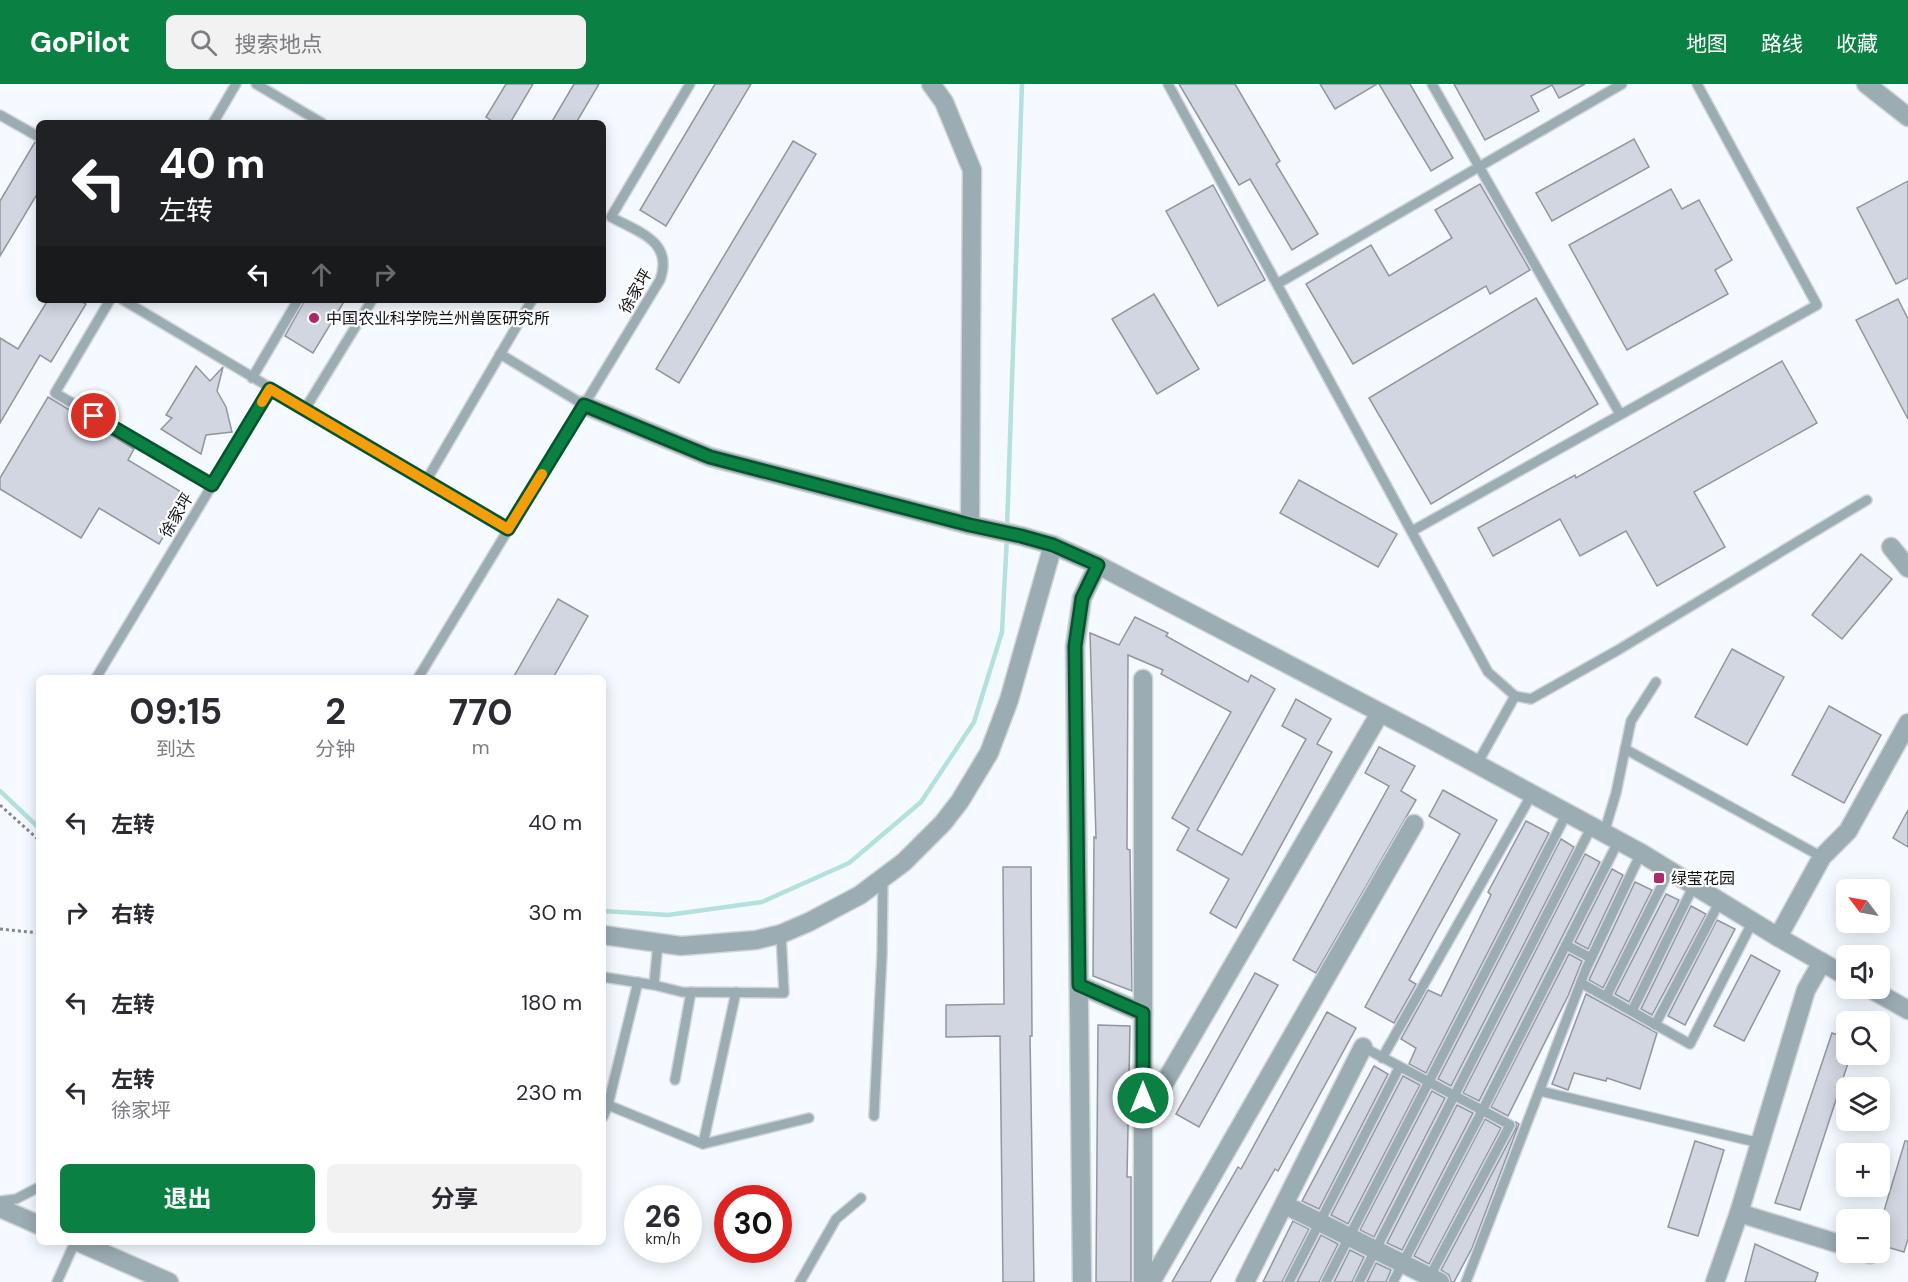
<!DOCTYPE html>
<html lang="zh">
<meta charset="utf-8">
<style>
:root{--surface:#fff;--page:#f2f2f3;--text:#2b2b33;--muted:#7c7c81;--accent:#0b8043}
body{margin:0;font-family:"DM Sans","Noto Sans SC",sans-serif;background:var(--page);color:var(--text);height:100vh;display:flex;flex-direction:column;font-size:22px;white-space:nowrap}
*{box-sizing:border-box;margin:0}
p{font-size:20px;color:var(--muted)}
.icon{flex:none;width:33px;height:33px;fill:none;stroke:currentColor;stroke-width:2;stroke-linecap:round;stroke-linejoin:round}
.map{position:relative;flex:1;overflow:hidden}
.details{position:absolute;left:36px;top:591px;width:570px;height:570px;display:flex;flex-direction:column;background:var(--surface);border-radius:9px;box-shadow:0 3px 15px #0003}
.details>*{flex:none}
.top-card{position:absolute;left:36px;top:36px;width:570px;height:183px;border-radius:9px;box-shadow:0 3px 15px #0003;background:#202124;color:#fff;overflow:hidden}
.needle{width:39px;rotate:302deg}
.fabs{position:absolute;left:1836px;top:795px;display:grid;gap:12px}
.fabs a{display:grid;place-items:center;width:54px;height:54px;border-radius:9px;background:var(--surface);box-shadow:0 3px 15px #0003;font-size:30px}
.speed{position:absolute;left:624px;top:1101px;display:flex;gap:12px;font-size:30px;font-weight:700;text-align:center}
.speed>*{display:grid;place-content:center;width:78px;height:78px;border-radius:50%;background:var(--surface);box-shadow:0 3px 15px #0003;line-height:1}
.speed small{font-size:15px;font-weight:400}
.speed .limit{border:9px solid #d22;background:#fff;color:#111}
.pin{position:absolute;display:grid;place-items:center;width:51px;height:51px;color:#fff;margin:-26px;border:3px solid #fff;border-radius:50%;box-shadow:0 2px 6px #0007}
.me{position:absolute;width:66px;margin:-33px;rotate:0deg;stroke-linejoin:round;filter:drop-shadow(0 0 4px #0008)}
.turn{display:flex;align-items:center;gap:21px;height:126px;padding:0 24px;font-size:27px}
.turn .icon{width:78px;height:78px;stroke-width:2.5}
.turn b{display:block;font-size:42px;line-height:51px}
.lanes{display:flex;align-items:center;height:57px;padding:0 24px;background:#0003;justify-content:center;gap:30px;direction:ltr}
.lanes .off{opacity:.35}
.eta{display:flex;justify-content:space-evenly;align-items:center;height:102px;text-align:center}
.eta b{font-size:36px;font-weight:700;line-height:42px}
.primary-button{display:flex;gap:12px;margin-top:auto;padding:12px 24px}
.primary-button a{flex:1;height:69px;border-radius:9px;background:var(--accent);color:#fff;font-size:24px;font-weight:700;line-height:69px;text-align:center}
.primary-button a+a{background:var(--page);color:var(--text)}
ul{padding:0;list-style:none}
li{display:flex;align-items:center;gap:18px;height:90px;padding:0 24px}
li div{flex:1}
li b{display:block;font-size:22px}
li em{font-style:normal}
header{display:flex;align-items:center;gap:36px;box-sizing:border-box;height:84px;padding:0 30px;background:var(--accent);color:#fff}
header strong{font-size:28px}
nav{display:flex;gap:33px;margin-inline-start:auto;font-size:21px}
.search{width:420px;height:54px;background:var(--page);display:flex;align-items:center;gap:15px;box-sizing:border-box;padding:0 21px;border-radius:9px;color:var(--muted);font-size:22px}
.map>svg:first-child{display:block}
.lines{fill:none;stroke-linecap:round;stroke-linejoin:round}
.stream{stroke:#b4e0df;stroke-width:4.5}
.building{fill:#d1d6e1;stroke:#9196a0;stroke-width:1.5}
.lane-casing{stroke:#d0d5da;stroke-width:12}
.street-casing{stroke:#d0d5da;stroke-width:21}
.path{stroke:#85898d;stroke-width:3;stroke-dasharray:3 3;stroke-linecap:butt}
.lane{stroke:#9bacb2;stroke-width:9}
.street{stroke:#9bacb2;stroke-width:18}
.route-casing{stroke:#07532c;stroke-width:15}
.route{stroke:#0b8043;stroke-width:10}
.slow{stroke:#f59e0b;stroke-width:10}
.poi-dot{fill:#af286a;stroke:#fff;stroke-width:2}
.labels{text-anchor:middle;stroke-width:4.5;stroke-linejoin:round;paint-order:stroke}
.street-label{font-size:16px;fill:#101316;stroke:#fff}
.poi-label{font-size:16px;fill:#101316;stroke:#fff;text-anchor:start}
</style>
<header>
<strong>GoPilot</strong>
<div class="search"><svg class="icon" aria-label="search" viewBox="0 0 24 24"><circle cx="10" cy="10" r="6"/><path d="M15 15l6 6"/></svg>搜索地点</div>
<nav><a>地图</a><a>路线</a><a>收藏</a></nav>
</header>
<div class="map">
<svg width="1908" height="1198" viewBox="0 0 1908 1198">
<rect width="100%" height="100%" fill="#f4faff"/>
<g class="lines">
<g class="stream">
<polyline points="1007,444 1022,0"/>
<polyline points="0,707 39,744"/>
<polyline points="603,827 668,831 762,818 849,779 921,718 974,638 1002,548 1007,452"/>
</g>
</g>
<g class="building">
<polygon points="506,0 533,0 510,39 495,39 486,33"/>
<polygon points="574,0 599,0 576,39 551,39"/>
<polygon points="715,0 751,0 666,142 640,126"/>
<polygon points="1179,0 1235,0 1280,77 1276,80 1318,150 1292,166 1250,95 1239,101"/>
<polygon points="1320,0 1377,0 1335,25"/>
<polygon points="1379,0 1410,0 1453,74 1431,87"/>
<polygon points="1454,0 1585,0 1559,14 1552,1 1531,12 1539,27 1485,56"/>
<polygon points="1634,55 1649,83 1552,137 1536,109"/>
<polygon points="793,57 816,70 679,299 656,285"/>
<polygon points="35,58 39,60 39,107 0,172 0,117"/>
<polygon points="1908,97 1908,194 1896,200 1857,124"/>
<polygon points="1480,100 1530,186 1490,210 1486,202 1353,280 1306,200 1371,161 1389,192 1452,154 1435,126"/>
<polygon points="1213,101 1265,196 1218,222 1166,127"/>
<polygon points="1671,105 1682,125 1699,116 1732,176 1715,186 1728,210 1627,266 1569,161"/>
<polygon points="1154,210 1199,285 1157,310 1112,235"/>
<polygon points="1536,214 1598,320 1431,420 1369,314"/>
<polygon points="1898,215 1908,235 1908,335 1856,236"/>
<polygon points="48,216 78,216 86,220 51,278 40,271 0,339 0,254 18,265"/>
<polygon points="305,216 345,216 313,269 285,252"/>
<polygon points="1782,277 1817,339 1694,408 1725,463 1657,502 1626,447 1580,472 1560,435 1493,472 1478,444 1575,391 1576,394"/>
<polygon points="196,282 210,297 223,283 217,307 226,323 232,348 206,351 201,370 161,345 172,334 166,331"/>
<polygon points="48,313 134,365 128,376 188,412 159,460 99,424 81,454 0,405 0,394"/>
<polygon points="1299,396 1397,450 1378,483 1280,429"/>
<polygon points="1861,470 1892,495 1842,555 1812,531"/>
<polygon points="558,515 588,532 553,594 513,594"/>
<polygon points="1135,533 1168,549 1166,552 1248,598 1251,591 1275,605 1197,746 1242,771 1306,655 1282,642 1296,615 1331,635 1317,660 1332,668 1236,844 1210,829 1229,795 1177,766 1189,744 1172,734 1231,628 1161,590 1163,586 1128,571 1127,765 1130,766 1132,907 1093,892 1094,753 1096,754 1090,549 1119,561"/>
<polygon points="1732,565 1784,593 1747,661 1695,633"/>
<polygon points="1829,622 1881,651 1844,719 1792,691"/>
<polygon points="1379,663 1415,682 1401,707 1416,716 1316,889 1293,876 1389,702 1365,689"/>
<polygon points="1443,706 1497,736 1409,896 1416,900 1394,939 1365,923 1460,750 1429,732"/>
<polygon points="1908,726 1908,763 1893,754"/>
<polygon points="1526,737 1549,749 1426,989 1409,980 1416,964 1401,955 1428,906 1441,912 1491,811 1488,808"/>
<polygon points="1561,755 1574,763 1451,1002 1438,995"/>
<polygon points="1585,770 1600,778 1479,1017 1463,1009"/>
<polygon points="1003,783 1031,783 1032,952 1030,952 1034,1198 1003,1198 1000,952 946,953 946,921 1004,920"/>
<polygon points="1612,785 1623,791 1588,865 1575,858"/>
<polygon points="1635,798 1652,806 1603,904 1589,896"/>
<polygon points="1666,810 1679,816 1629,918 1615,910"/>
<polygon points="1691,822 1706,830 1652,931 1641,925"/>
<polygon points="1717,836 1735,845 1685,941 1668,932"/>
<polygon points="1569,870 1582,877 1568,912 1508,1032 1491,1023"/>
<polygon points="1751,871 1780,887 1744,957 1714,942"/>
<polygon points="1255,889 1278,901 1199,1043 1176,1030"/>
<polygon points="1586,910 1657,949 1640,1005 1607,994 1606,997 1574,989 1568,1006 1552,1000"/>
<polygon points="1327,928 1356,944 1278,1087 1275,1085 1210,1198 1172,1198 1238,1083 1241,1085"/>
<polygon points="1098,941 1130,942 1127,1093 1131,1093 1131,1198 1096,1198"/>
<polygon points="1832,949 1846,954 1846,970 1851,970 1800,1126 1775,1119"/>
<polygon points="1374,982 1388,990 1319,1125 1302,1117"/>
<polygon points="1403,992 1420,1001 1348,1140 1331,1131"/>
<polygon points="1432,1007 1445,1014 1374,1153 1360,1146"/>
<polygon points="1457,1021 1473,1029 1402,1166 1387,1159"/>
<polygon points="1485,1035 1501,1044 1429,1180 1414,1172"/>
<polygon points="1516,1038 1519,1040 1472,1164 1454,1198 1451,1198 1449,1191 1441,1186 1516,1044"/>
<polygon points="1695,1057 1724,1066 1698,1152 1668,1143"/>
<polygon points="1905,1057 1908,1057 1908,1155 1904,1168 1880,1161 1880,1140"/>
<polygon points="1293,1137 1309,1145 1282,1198 1263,1198"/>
<polygon points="1321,1151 1338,1160 1319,1198 1297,1198"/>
<polygon points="1755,1160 1818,1189 1815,1198 1745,1198"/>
<polygon points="1350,1166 1364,1173 1352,1198 1334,1198"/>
<polygon points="1376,1179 1391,1186 1386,1198 1367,1198"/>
</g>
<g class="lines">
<g class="lane-casing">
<g id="lane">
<polyline points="256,0 322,39"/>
<polyline points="1168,0 1488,588 1515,612 1531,615 1618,566 1867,416"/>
<polyline points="1432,0 1620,330"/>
<polyline points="0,31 39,53"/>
<polyline points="213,39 236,0"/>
<polyline points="1277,200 1622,0"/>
<polyline points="110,216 55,309 212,401"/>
<polyline points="123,216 508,445"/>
<polyline points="500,270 584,321"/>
<polyline points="252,294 298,216"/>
<polyline points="305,325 372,216"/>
<polyline points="426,397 532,216"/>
<polyline points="1412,447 1817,221 1697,0"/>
<polyline points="96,594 270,305"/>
<path d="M418,594L660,196C674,157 638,148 611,133L690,0"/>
<polyline points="1625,665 1822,773"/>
<polyline points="1477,680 1515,612"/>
<polyline points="1604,749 1616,709 1631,637 1656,598"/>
<polyline points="658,859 654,901 682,908 784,909 781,850"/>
<polyline points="1566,861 1591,874"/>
<polyline points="603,893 654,901"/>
<polyline points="638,898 608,1021 703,1060 809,1034"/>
<polyline points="1581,899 1690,960 1753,837"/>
<polyline points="1606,913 1670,785"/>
<polyline points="1632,927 1694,801"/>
<polyline points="1655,941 1720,817"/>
<polyline points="1363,963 1510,1041 1428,1196"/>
<polyline points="1382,974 1532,710"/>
<polyline points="675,996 691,908"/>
<polyline points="1540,1007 1760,1059"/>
<polyline points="874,1032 882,870 883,795"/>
<polyline points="603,1033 608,1021"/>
<polyline points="703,1060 736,908"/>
<polyline points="0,1117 16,1115 39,1103"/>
<polyline points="57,1198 75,1158"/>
<polyline points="800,1198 836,1135 861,1114"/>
<polyline points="1289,1198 1399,984"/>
<polyline points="1326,1198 1567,729"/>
<polyline points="1359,1198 1592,742"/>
<polyline points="1393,1198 1482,1027 1619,756"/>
<polyline points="1466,1198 1586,885 1641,769"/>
</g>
</g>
<g class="street-casing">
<g id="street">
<polyline points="931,0 944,18 972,86 970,441"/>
<polyline points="1866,0 1908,33"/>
<polyline points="584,321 710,373 970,441 1021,452 1053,461 1098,481 1425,652 1641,769 1778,853 1846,892"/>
<polyline points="1891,463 1908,484"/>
<polyline points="603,851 681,862 756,856 781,850 809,838 860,811 904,778 943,739 960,717 989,669 1009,616 1053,461"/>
<polyline points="1778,853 1822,773 1848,747 1908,639"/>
<polyline points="1079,901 1143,929"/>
<polyline points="1869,904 1908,926"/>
<polyline points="1144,1034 1380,629"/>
<polyline points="1285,1121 1440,1198"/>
<polyline points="0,1124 39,1141"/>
<polyline points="1739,1129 1846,1162"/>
<polyline points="78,1158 169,1198"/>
<polyline points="1866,1168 1870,1170"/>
<polyline points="1082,1198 1075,562 1082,514 1098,481"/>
<polyline points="1143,1198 1143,595"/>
<polyline points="1151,1198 1414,740"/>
<polyline points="1245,1198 1363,963"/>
<polyline points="1715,1198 1739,1129 1806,906 1822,878"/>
</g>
</g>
<g class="path">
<polyline points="0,721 39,756"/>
<polyline points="0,845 39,849"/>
</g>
<use href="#lane" class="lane"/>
<use href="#street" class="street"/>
</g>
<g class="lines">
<g class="route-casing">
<polyline id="route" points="94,332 212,401 270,305 508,445 584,321 710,373 970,441 1021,452 1053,461 1098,481 1082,514 1075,562 1079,901 1143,929 1143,1014"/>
</g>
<use href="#route" class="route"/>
<polyline class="slow" points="262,318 270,305 508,445 542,390"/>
</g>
<g class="poi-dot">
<circle cx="314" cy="234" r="6"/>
<rect x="1653" y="788" width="12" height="12" rx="3"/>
</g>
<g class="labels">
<g class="street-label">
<text transform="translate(635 207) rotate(-60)" y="6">徐家坪</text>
<text transform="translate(176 431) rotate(-59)" y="6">徐家坪</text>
</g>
<g class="poi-label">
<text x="326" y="240">中国农业科学院兰州兽医研究所</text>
<text x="1671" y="800">绿莹花园</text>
</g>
</g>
</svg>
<div class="fabs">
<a><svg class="needle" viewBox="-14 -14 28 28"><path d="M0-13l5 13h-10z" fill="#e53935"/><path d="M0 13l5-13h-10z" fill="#7c7c81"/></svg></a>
<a><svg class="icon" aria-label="sound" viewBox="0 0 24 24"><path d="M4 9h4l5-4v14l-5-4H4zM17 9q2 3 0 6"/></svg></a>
<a><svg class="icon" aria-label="search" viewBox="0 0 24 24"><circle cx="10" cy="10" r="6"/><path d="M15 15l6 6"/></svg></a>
<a><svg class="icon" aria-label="layers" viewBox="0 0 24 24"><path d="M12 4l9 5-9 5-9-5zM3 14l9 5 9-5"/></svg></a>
<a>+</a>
<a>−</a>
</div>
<div class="speed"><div>26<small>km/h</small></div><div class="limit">30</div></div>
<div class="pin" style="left:94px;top:332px;background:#d93025"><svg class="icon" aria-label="arrive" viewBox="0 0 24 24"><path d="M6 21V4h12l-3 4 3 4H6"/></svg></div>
<svg class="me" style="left:1143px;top:1014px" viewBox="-20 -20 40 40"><circle r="17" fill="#0b8043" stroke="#fff" stroke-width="3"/><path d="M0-11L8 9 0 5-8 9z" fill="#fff"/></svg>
<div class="top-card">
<div class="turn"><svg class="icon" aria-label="left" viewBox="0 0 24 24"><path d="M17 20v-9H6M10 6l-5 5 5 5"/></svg><div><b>40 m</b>左转</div></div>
<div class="lanes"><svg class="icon" aria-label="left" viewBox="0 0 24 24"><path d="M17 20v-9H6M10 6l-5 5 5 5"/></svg><svg class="icon off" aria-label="ahead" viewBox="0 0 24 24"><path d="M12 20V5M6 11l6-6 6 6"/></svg><svg class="icon off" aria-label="right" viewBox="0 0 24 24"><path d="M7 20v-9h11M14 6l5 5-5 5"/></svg></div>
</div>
<section class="details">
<div class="eta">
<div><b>09:15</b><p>到达</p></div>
<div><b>2</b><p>分钟</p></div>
<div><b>770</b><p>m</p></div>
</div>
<ul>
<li><svg class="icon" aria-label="left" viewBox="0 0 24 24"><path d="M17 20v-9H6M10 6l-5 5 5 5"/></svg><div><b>左转</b></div><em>40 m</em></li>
<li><svg class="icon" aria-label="right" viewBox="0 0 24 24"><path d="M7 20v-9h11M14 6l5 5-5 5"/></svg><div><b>右转</b></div><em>30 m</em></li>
<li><svg class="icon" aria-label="left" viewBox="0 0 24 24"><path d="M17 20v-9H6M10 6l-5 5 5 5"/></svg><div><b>左转</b></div><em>180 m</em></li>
<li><svg class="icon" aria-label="left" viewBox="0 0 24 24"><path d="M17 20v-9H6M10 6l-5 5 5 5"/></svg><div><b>左转</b><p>徐家坪</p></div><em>230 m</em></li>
</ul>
<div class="primary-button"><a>退出</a><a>分享</a></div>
</section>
</div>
